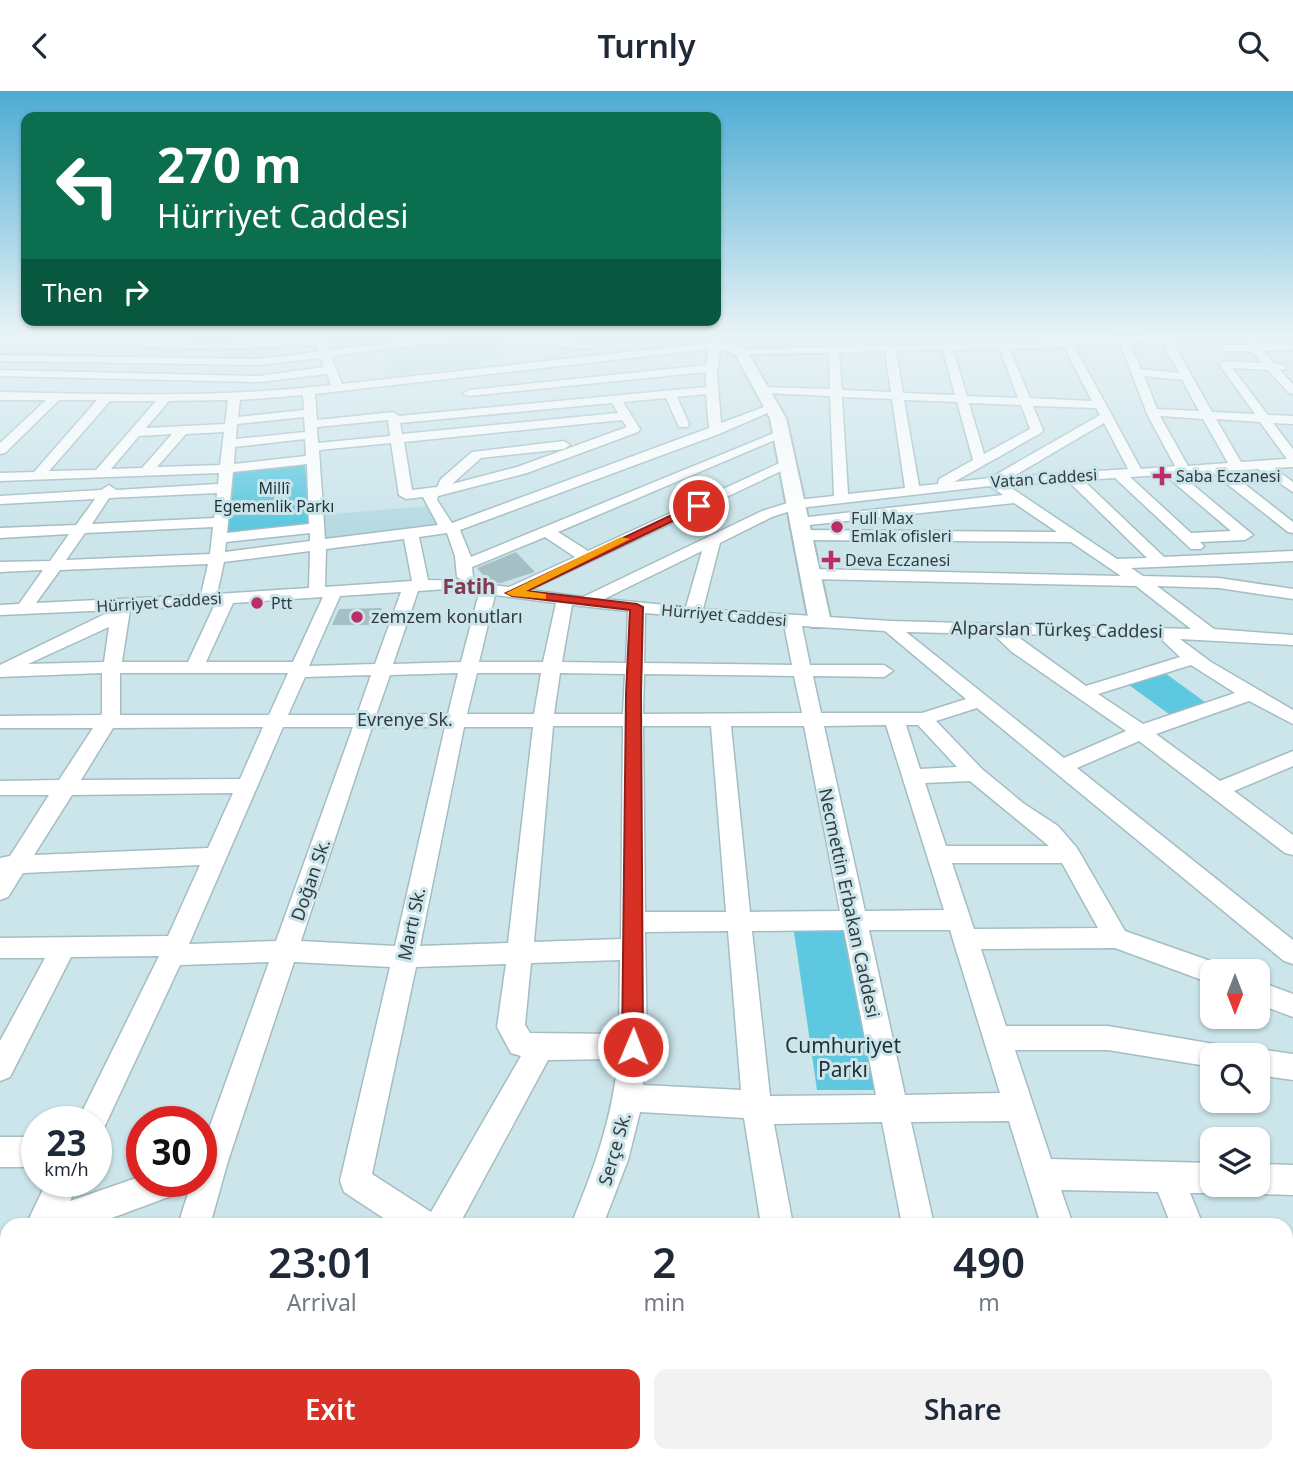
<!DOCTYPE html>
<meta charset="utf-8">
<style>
:root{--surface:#fff;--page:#f2f2f3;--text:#1f2937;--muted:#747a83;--accent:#d93025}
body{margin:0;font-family:"Noto Sans",sans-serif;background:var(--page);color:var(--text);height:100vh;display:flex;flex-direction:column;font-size:26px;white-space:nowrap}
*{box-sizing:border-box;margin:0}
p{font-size:23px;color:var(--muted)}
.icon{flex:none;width:38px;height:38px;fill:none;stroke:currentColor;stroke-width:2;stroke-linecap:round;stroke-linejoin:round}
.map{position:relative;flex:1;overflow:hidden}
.details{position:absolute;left:0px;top:1127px;width:1293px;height:245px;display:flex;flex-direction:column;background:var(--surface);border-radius:21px 21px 0 0;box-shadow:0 2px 5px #0004}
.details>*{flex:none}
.hud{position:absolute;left:21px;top:21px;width:700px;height:214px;border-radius:14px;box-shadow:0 2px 5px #0004;background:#0b6e4f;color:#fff;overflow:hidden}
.needle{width:46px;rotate:180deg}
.controls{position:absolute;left:1200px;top:868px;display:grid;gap:14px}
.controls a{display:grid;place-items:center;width:70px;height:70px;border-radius:14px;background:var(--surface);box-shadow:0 2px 5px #0004;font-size:35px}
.speed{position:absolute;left:21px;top:1015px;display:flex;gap:14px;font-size:35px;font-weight:700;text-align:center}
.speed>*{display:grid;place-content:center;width:91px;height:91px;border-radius:50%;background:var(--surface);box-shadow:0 2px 5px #0004;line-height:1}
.speed small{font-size:18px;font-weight:400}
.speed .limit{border:10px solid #d22;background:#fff;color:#111}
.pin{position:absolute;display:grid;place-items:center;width:60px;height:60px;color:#fff;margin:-30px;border:4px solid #fff;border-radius:50%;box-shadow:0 2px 7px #0007}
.me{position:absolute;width:77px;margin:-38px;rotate:1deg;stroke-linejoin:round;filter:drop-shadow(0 0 5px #0008)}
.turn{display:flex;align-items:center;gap:24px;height:147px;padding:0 21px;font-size:32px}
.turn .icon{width:91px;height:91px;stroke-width:2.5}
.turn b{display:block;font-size:49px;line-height:60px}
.then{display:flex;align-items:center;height:66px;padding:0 21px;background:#0003;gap:14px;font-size:26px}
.eta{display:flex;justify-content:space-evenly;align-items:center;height:119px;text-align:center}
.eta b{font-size:42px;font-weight:600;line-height:49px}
.primary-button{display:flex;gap:14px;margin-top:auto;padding:14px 21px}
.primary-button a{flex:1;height:80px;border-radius:14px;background:var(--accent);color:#fff;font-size:28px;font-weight:600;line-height:80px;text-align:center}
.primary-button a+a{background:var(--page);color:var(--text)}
header{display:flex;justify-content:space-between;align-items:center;height:91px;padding:0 21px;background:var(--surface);font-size:32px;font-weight:600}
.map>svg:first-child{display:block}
.built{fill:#b7dae2}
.green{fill:#5dc8df}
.building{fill:#a6bfc5}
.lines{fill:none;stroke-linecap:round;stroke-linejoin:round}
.minor-casing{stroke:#a4bdc3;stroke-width:3}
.major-casing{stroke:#a4bdc3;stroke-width:4}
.minor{fill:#fff;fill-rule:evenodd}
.major{fill:#fff;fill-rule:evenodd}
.route{fill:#d93025;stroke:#8d1f18;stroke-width:2}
.slow{fill:#f59e0b}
.poi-dot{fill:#bb2f66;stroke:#cbe5eb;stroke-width:2.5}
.labels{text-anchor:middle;stroke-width:6;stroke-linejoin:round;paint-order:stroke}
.far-poi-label{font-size:16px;fill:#323c3f;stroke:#cbe5eb;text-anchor:start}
.far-street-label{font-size:16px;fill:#323c3f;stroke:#cbe5eb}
.far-park-label{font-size:16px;fill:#1d3237;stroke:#cbe5eb}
.poi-label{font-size:18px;fill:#323c3f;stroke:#cbe5eb;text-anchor:start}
.street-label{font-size:18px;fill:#323c3f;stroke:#cbe5eb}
.far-district-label{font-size:21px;font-weight:bold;fill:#803a51;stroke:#cbe5eb}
.near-park-label{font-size:21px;fill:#1d3237;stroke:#cbe5eb}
</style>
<header><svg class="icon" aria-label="back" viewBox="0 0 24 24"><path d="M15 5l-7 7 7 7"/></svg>Turnly<svg class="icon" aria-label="search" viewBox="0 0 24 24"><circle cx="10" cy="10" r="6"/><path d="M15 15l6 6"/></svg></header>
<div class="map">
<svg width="1293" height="1372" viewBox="0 0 1293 1372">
<rect width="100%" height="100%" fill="#cbe5eb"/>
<g class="built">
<polygon points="494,248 503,251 499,267 477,270 479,274 393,285 384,272 391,271 385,258"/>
<polygon points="428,415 439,435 322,449 321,424"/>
</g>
<g class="green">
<polygon points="305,373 310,434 226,443 230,379"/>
<polygon points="1165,582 1209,614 1173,626 1129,594"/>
<polygon points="793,834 846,834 880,999 817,999"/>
</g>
<g class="building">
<polygon points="516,461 535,481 501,492 489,491 477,477"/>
<polygon points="382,517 376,534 332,534 339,518"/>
</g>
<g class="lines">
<g class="minor-casing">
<g id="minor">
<path d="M482,241H517L331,265L342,293L716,251L721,254L717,283L721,332L769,314L779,317L719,343L460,439L471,466L779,340L783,339L789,343L558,441L588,460L784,370H794L796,373L530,499L583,506L762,420L797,409L834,405L830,305L764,302L758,299L764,296L830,298L829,262L752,263L748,262V258L1048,251L1059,250L1055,246L1060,243L1070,249L1183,241H1293V245L1171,248L1212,321L1255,323L1219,273L1224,270L1262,272L1251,260H1225L1220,257L1225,254H1246L1244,251L1249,248L1257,253H1293V259L1263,260L1274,272L1285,274V278L1280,279L1293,293V303L1289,302L1268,279L1232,277L1268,324L1293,325V333L1273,332L1293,358V376L1274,377L1293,391V401L1258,378L1228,380L1293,431V442L1288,441L1212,381L1180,383L1253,444L1245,449L1200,451L1204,455L1201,458H1191L1115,387L1083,389L1164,466L1293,460V470L1131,477L1143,485L1219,487L1293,498V508L1219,497L1157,495L1214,538L1293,544V554L1180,548L1211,571L1293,619V633L1249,610L1156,643L1220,690L1293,660V675L1234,700L1293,744V764L1285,762L1139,650L1077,677L1293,849V873L1284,870L977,617L936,630L982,678L1023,712L1058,735L1077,757L1125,840L1222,874L1225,880H1213V893L1115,857L981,858L1006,935H1108L1226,955L1230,964H1213V976L1108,959H1015L1051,1068L1213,1072V1094H1226L1224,1098L1213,1102H1190L1203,1134H1171L1158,1101L1061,1099L1073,1134H1041L1009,1030L911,1031L934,1134H902L882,1031L774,1033L793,1134H761L744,1027L640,1021L628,1069L603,1134H571C594,1077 612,1030 618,968L548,969L459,1134H394L344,1101L340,1090L390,876L294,871L228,1070L210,1134H178L192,1090H201V1060L269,871L180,874L102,1041L96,1043V1031H77L159,865L71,866L10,986L0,990V950L45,867H0V847L168,845L200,774L23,782L8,806L0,809V767L10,765L49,704H0V690L59,689L93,637H0V625L101,624L102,622V582L0,586V574L113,519L0,524V514L19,513L43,479L0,481V471L50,470L69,443L0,447V437L76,434L95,408L0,413V405L101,399L109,394L116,399L218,393L219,382L0,390V382L34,381L97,309H59L5,362L0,363V352L46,309H0V301C111,303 221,307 331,294L327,283L259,291L0,285V279L259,285L324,276L321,267L257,274L0,270V264L257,268L318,261L316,254L217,258L0,251V245L217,252L320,248L324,249L329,259ZM1161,249L1179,282L1141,278L1130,251ZM1120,252L1148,325L1175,375L1141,378L1074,255ZM1064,256L1092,310L1030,307L1010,258ZM709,258L706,274L469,299L463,302L469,305L706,281V296L399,325L393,321L317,329L315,303ZM1000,258L1018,307L967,305L953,259ZM943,259L955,304L903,302L896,260ZM885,260L891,301L842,299L839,261ZM1144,285L1182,289L1199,320L1157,318ZM706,303L709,337L452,432L437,409L438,405L527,382L638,341L640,338L623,311L666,307L679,336H687L689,333L677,306ZM303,304L304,319L238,326L240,309ZM842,306L892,308L905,397L848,403ZM228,309L225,333L146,337L169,310ZM904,309L957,311L973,369L939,388L938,393L919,395ZM110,310H156L96,379L49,380ZM612,312L618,322L402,343L400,332ZM969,312L1021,314L1030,338L984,363ZM1033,315L1096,317L1100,324L990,387L954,391L1041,342L1043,339ZM1160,325L1203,328L1228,372L1188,375ZM304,326L305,341L236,348L237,333ZM1216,328L1260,331L1287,368L1241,371ZM388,329L390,345L318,352L317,336ZM622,329L627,336L517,376L452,393L481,367L564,358L570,354L564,350L472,361L441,388L437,396L412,399L404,351ZM1104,332L1128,378L1012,386ZM224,341L220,374L157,376L186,343ZM172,343L142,377L111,378L139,345ZM305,348L306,365L234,373L235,356ZM391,352L399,404L406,408L423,406L438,434L325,448L319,359ZM307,373L309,433L227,442L233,381ZM1165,384L1231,440L1191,442L1130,386ZM1068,390L1147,467L1117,468L1007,394ZM990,395L1003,404L800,427L793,431L800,435L1014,412L1057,441L803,439L795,444L803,449L1071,451L1121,485L811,478L803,483L811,488L1136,495L1191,538L891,530L703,518L720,452L772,426L799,417ZM217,402L214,427L92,433L109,407ZM213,436L210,463L66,469L85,442ZM310,442V450L225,461L226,451ZM447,442L455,465L457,486L464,490L428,489L419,446ZM545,446L575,466L509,496L465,491L473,486L472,476ZM404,448L412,490L325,496L326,458ZM310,460L309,497L217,503L224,471ZM702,460L686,516L604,508ZM208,473L201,504L36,512L60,479ZM445,498L479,502L461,571L393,573L418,500ZM401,501L375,573L309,575L340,505ZM495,504L556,512L543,571H479ZM323,506L293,571H206L233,512ZM215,513L188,571H122L130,519ZM572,514L628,520L626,572L562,571ZM645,522L784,534L792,574L644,572ZM802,535L885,540L966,608L922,622H821L813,585L884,586L893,580L884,574H810ZM109,536L104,571L28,573ZM906,541L993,543L1012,561L1126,640L1064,667ZM1014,543L1160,547L1180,566L1086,595ZM1191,574L1235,602L1143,633L1098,603ZM120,582H288L269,624H120ZM458,582L448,623L376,624L390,584ZM477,582H541L534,623H467ZM560,582L625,583L623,623H554ZM644,583L794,585L802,622L643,623ZM371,584L357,624H288L305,586ZM886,634L944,819L865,820L824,635ZM906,634H918L957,676L920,678ZM553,635H623L621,848L534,851ZM643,635H711L726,821H645ZM731,635H804L840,820L750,821ZM263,636L240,688L81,689L113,637ZM283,636H353L276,850L189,853ZM372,636H445L395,855L301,850ZM464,636H533L508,852L420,855ZM970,690L1049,755H946L925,692ZM233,702L208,757L34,764L72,704ZM952,772H1062L1098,837L974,838ZM844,839L876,1004L770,1005L752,840ZM869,839H950L1000,1002L905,1004ZM728,840L741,999L643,994L647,955L645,841ZM620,869L619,943L530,942L525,934L531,872ZM506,873L497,936L511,962L521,965L431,1121L372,1083L416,876Z"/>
<polygon points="506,246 590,252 595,255 590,258 502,251 502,247"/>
<polygon points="1258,890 1293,903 1293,926 1258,913"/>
<polygon points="1258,958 1293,963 1293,989 1258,984 1258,964 1247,964"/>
<rect x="0" y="1046" width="37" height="30"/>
<polygon points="1258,1073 1293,1074 1293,1104 1258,1103 1247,1099 1245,1094 1258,1094"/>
<polygon points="142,1085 142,1090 186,1090 182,1101 93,1134 26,1134 47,1090 79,1090 70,1110"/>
<polygon points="7,1151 7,1187 0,1189 0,1154"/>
<polygon points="1286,1348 1293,1351 1293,1372 1265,1372 1262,1365 1286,1365"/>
<polygon points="122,1365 164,1365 167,1372 125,1372"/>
<polygon points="287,1365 326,1365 323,1372 284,1372"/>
<polygon points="450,1365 488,1365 485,1372 447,1372"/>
<polygon points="623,1365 661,1365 658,1372 620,1372"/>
<polygon points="757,1365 795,1365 794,1372 756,1372"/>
<polygon points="959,1365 997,1365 999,1372 961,1372"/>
<polygon points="1109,1365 1147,1365 1149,1372 1111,1372"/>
</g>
</g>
<g class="major-casing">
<polygon id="major" points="711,248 745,257 786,327 831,531 828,536 812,536 809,531 770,327 735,263 706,255 705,252"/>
</g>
<use href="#minor" class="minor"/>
<use href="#major" class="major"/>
</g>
<linearGradient id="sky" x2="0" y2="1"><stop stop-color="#4cabd4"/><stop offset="0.56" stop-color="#e8f3f6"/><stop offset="1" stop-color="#e8f3f6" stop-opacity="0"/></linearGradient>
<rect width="1293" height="434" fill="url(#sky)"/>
<polygon class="route" points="695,413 704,415 527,500 637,513 643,516 641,603 643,956 640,962 633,965 625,962 622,956 626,603 630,519 512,505 506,502"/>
<polygon class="slow" points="621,446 630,448 526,500 546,503 546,508 512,505 506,502"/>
<g class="poi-dot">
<path d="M1158.5 374.5h7v7h7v7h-7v7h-7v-7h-7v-7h7z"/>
<circle cx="837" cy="436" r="7"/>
<path d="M827.5 458.5h7v7h7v7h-7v7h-7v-7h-7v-7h7z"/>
<circle cx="257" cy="512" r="7"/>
<circle cx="357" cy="526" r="7"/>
</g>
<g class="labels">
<g class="far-poi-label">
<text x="1176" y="391">Saba Eczanesi</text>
<text x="851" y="433">Full Max<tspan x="851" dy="18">Emlak ofisleri</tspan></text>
<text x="845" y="475">Deva Eczanesi</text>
<text x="271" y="518">Ptt</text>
</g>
<g class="far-street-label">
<text transform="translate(1044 387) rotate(-4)" y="6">Vatan Caddesi</text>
<text transform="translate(159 511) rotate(-4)" y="6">Hürriyet Caddesi</text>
<text transform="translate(724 524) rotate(5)" y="6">Hürriyet Caddesi</text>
</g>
<g class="far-park-label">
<text x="274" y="403">Millî<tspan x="274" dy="18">Egemenlik Parkı</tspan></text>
</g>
<g class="poi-label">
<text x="371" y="532">zemzem konutları</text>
</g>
<g class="street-label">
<text transform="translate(1057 539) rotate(1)" y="6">Alparslan Türkeş Caddesi</text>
<text x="405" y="635">Evrenye Sk.</text>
<text transform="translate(311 789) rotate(-71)" y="6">Doğan Sk.</text>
<text transform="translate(849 812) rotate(78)" y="6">Necmettin Erbakan Caddesi</text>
<text transform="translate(412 833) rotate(-78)" y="6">Martı Sk.</text>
<text transform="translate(615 1058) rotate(-74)" y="6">Serçe Sk.</text>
</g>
<g class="far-district-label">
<text x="469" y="503">Fatih</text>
</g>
<g class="near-park-label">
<text x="843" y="962">Cumhuriyet<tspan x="843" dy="24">Parkı</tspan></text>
</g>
</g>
</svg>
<div class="controls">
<a><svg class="needle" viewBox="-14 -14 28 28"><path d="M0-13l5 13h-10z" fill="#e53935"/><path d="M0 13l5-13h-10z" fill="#747a83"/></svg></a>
<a><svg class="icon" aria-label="search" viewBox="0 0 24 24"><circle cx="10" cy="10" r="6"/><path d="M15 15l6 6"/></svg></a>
<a><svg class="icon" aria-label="layers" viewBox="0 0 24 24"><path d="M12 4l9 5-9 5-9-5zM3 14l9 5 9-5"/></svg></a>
</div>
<div class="speed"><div>23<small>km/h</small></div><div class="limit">30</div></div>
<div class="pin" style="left:699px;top:415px;background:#d93025"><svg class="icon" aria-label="arrive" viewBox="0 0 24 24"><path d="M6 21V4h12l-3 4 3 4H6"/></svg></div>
<svg class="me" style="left:633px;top:956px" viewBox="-20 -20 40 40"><circle r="17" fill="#d93025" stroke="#fff" stroke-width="3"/><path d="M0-11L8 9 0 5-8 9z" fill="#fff"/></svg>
<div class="hud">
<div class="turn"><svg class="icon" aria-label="left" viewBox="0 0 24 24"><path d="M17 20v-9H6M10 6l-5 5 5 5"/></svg><div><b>270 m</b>Hürriyet Caddesi</div></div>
<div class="then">Then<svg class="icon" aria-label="right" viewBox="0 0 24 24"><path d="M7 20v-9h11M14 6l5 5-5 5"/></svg></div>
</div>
<section class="details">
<div class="eta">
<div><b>23:01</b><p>Arrival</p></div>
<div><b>2</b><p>min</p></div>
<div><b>490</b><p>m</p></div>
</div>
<div class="primary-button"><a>Exit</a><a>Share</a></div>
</section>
</div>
